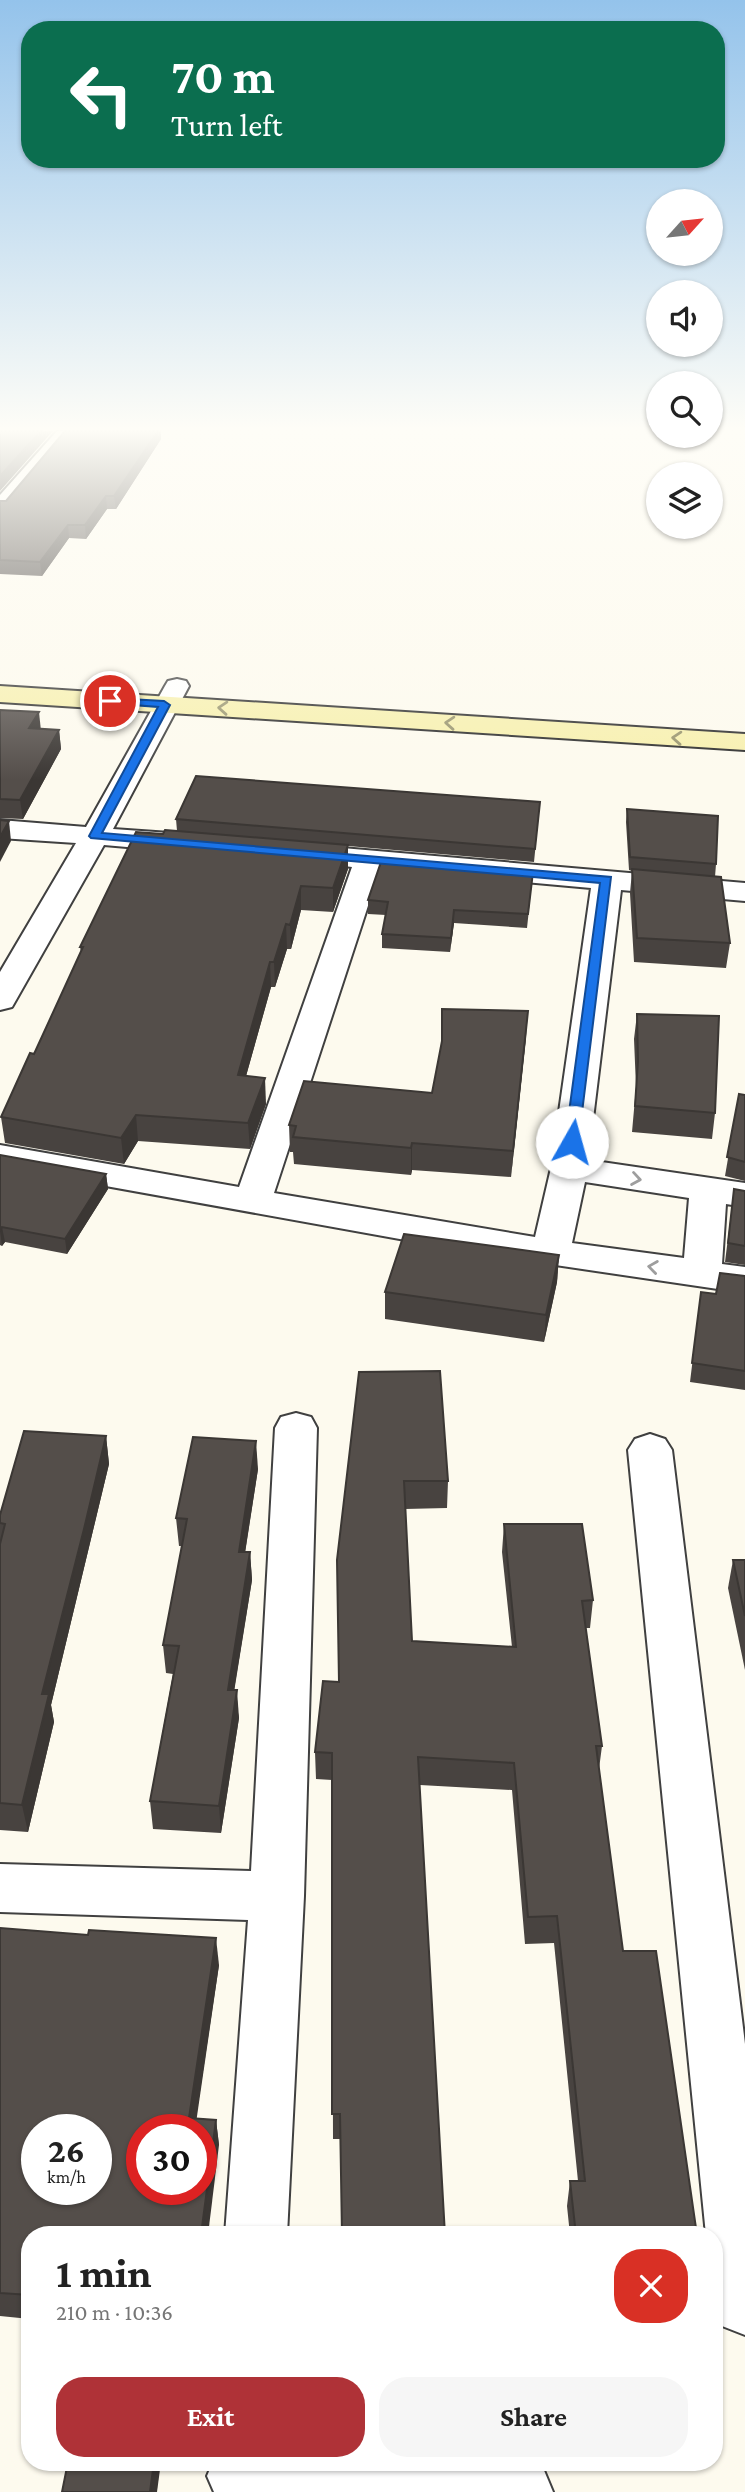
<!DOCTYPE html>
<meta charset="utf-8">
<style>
:root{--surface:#fff;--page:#f6f6f6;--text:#222;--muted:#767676;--accent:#af3237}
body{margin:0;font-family:"Crimson Pro",serif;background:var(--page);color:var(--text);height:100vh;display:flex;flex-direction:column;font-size:26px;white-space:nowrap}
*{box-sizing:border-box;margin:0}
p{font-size:23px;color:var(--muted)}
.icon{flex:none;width:38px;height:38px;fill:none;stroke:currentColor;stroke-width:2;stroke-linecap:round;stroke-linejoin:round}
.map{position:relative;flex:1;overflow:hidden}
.sheet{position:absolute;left:21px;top:2226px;width:702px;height:245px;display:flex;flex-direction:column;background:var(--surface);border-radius:28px;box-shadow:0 2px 5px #0004}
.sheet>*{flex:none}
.hud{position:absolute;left:21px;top:21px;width:704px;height:147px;border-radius:28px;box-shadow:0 2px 5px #0004;background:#0b6e4f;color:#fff;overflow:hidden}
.needle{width:46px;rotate:63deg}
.tools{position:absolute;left:646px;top:189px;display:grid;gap:14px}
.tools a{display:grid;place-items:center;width:77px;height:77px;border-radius:50%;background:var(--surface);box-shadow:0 2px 5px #0004;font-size:35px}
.speed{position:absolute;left:21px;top:2114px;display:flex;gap:14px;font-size:35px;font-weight:700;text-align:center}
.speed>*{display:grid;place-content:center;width:91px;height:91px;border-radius:50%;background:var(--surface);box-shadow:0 2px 5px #0004;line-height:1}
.speed small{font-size:18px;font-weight:400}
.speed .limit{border:10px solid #d22;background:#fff;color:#111}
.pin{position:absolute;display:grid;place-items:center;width:60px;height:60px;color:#fff;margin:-30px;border:4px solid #fff;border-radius:50%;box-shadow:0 2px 7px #0007}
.me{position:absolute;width:77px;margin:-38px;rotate:7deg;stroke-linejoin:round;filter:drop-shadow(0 0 5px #0008)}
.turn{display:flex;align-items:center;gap:24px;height:147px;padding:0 35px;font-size:32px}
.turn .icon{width:91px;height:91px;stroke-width:2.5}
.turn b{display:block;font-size:49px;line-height:60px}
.round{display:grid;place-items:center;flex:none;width:74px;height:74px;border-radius:28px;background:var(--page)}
.head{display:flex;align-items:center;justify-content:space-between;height:119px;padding:0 35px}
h1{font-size:42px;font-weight:700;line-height:52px}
.button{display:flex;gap:14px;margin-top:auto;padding:14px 35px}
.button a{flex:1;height:80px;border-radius:28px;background:var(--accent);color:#fff;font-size:28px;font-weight:700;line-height:80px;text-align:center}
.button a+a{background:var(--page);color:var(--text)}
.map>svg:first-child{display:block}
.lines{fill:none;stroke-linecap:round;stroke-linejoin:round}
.street-casing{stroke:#404040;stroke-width:4}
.secondary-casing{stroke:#2f2f2f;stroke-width:4}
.street{fill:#fff;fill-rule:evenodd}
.secondary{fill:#f7f0af;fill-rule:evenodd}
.wall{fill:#484340}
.shaded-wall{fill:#3b3734}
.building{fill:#544e4a;stroke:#3b3734;stroke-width:2;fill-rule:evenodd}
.oneway{stroke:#99956e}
.oneway2{stroke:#9e9e9e}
.route{fill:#1a73e8;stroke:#114b97;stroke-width:2}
</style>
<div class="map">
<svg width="745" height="2492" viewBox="0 0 745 2492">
<rect width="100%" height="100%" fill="#fdfaee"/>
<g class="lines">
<g class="street-casing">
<g id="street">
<polygon points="57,431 76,431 7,512 0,514 0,495"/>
<polygon points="177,679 186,681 189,686 113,829 184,834 194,837 198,843 194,849 184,852 104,845 16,1000 12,1007 0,1010 0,972 76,843 0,838 0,820 86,827 165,686 168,681"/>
<path d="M296,844L745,883V901L621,890L588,1160L745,1183V1207L726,1204L722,1264L745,1267V1293L494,1256L0,1167V1145L239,1187L352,867L286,859L282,853L286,847ZM380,869L591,888L551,1168L535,1237L274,1193ZM585,1182L689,1198L684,1258L572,1243Z"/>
<polygon points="296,1413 311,1417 317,1428 304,1896 287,2235 225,2235 248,1920 0,1912 0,1864 251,1871 275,1428 281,1417"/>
<polygon points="650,1434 665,1439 672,1450 745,2044 745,2335 722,2326 714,2305 714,2235 706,2235 628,1450 635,1439"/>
<polygon points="213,2462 530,2462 543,2468 553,2492 214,2492 207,2476"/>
</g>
</g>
<g class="secondary-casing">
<polygon id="secondary" points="0,686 745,734 745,750 0,702"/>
</g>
<use href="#street" class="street"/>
<use href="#secondary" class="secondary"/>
</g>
<g class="wall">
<polygon points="65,431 161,431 161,439 116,509 107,509 86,539 69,538 42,576 0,574 0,501 6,501"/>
<polygon points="0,710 41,729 59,730 61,749 23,819 0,818"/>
<polygon points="540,802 534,862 348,846 348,869 333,912 301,910 291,949 287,949 275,987 271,987 246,1076 266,1104 250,1149 138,1141 124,1164 5,1143 1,1117 34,1054 81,952 80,947 163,834 177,831 176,819"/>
<polygon points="627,809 716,864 715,877 730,943 726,968 634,962 630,893 632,871 629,870 626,822"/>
<polygon points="533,872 527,928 454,923 450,952 382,948 382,934 386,915 368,914 368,900"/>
<polygon points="637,1014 715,1113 712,1139 632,1132 636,1087 634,1039"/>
<polygon points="526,1037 511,1177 412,1170 411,1175 294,1164 293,1152 290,1152 289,1125 432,1093"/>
<polygon points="739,1094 745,1095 745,1181 725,1176"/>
<polygon points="0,1155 106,1174 108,1189 67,1254 5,1242 2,1246 0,1245"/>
<polygon points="734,1189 745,1191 745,1265 725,1262"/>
<polygon points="559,1255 557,1282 544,1342 385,1319 385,1292"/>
<polygon points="745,1276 745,1390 690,1382 701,1292 716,1294"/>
<polygon points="359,1372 448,1481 447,1508 405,1509 412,1641 512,1647 502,1552 504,1524 593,1600 590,1628 586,1628 602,1746 599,1769 623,1951 697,2235 570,2235 567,2206 570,2181 578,2181 554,1943 525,1944 512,1790 420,1785 341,2139 333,2139 332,1780 316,1779 315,1752 339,1682"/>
<polygon points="106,1436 109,1464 51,1705 54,1722 28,1832 0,1830 0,1515"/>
<polygon points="258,1469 245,1552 250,1552 252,1580 234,1690 239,1718 221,1833 153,1829 150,1801 173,1674 166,1673 163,1645 182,1546 179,1546 176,1518"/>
<polygon points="733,1560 745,1560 745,1670 728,1588"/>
<polygon points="0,1928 219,1965 196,2118 216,2120 219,2145 30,2235 30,2319 0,2316"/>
</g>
<g class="shaded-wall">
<polygon points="41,431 53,431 0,491 0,476"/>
<polygon points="158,431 161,431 161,439 116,509 114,496"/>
<polygon points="106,496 107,509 86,539 85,525"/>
<polygon points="68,525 69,538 42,576 40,562"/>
<polygon points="39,712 41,731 29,728"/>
<polygon points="59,730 61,749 23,819 20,800"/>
<polygon points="9,821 11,841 0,862 0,837"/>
<polygon points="348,845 348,869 333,912 333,888"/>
<polygon points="301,886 301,910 291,949 290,925"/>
<polygon points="454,910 454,923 450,952 451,938"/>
<polygon points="286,924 287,949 275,987 274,962"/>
<polygon points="270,962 271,987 239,1101 238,1075"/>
<polygon points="528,1011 526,1037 511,1177 513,1151"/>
<polygon points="265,1078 266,1104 250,1149 248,1123"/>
<polygon points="136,1115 138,1141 124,1164 121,1138"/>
<polygon points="412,1143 412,1170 411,1175 411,1148"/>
<polygon points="106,1174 108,1189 67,1254 65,1239"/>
<polygon points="2,1227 5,1242 2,1246 0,1231"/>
<polygon points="559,1255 557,1282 544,1342 546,1315"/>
<polygon points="106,1436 109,1464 51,1705 54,1722 28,1832 22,1805 42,1694"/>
<polygon points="256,1441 258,1469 241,1579 239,1552"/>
<polygon points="250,1552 252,1580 230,1717 228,1690"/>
<polygon points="237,1690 239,1718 221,1833 219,1806"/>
<polygon points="216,1938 219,1965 195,2130 189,2118"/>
<polygon points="216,2120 219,2145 208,2235 201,2235"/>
<polygon points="154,2462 161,2462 157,2492 150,2492"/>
</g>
<g class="building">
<polygon points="0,431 41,431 0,476"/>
<polygon points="65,431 158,431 114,496 106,496 85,525 68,525 40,562 0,560 0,501 6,501"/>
<polygon points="0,710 39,712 29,728 59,730 20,800 0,799"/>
<polygon points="196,776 540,802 535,849 176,819"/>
<polygon points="627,809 718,816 716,864 630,857"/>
<polygon points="0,820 9,821 0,837"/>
<polygon points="165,830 348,845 333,888 301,886 290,925 286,924 274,962 270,962 238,1075 265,1078 248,1123 136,1115 121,1138 1,1117 30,1053 34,1054 83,947 80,947 136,832 163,834"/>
<polygon points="382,859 533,872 528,914 454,910 451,938 382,934 388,902 368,900"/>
<polygon points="632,869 721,877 730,943 637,938"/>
<polygon points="442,1009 528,1011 513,1151 412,1143 411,1148 293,1137 296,1126 289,1125 304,1081 432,1093 442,1041"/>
<polygon points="637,1014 719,1016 715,1113 635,1106 638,1061"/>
<polygon points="739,1094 745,1095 745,1162 727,1157"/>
<polygon points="0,1155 106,1174 65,1239 2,1227 0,1231"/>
<polygon points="734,1189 745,1191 745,1246 728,1243"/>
<polygon points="404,1234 559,1255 546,1315 385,1292"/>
<polygon points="720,1273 745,1276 745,1371 692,1363 701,1292 716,1294"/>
<polygon points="440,1371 448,1481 404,1481 412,1641 516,1647 504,1524 582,1524 593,1600 582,1601 602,1746 596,1746 623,1951 656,1951 697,2235 576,2235 570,2181 585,2181 557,1916 528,1917 514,1763 418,1757 445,2235 342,2235 340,2114 332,2114 332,1753 315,1752 323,1681 339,1682 337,1560 359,1372"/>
<polygon points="24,1431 106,1436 84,1529 42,1694 49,1694 22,1805 0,1803 0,1544 5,1524 0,1523 0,1515"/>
<polygon points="193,1437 256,1441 239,1552 250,1552 228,1690 237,1690 219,1806 150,1801 179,1646 163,1645 187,1519 176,1518"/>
<polygon points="733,1560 745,1560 745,1616"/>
<path d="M0,1928L88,1935L89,1930L216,1938L189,2118L216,2120L201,2235H30V2295L0,2293ZM37,2130H96V2189H37ZM142,2130H201V2189H142Z"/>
<polygon points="68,2462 154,2462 150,2492 62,2492"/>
</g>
<defs><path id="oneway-chevron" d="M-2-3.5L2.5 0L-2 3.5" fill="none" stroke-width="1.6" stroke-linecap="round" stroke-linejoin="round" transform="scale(1.75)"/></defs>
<g class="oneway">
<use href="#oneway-chevron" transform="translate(223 708) rotate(-176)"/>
<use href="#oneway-chevron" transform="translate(450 723) rotate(-176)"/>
<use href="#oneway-chevron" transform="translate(677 738) rotate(-176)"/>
</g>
<g class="oneway2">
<use href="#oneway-chevron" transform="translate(636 1179) rotate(9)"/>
<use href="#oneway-chevron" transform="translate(653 1267) rotate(-172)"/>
</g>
<linearGradient id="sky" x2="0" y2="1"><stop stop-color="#94c3eb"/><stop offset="0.55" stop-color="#fefdf7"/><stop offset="1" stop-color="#fefdf7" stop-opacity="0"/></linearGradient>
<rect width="745" height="780" fill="url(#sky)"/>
<polygon class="route" points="110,698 164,701 170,705 102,833 611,877 578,1145 572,1147 565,1142 600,883 91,838 89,836 158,707 106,703 104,701"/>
</svg>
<div class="tools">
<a><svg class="needle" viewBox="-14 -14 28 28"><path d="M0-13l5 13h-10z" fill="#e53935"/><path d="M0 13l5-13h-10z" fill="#767676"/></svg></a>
<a><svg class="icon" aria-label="sound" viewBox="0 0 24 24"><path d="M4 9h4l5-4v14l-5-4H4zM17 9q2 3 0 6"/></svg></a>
<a><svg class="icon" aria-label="search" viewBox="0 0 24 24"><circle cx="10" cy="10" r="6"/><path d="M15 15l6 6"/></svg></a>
<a><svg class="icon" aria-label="layers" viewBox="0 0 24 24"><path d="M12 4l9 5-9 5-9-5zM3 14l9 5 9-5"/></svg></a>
</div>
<div class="speed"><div>26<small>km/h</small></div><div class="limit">30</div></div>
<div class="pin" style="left:110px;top:701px;background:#d93025"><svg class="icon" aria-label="arrive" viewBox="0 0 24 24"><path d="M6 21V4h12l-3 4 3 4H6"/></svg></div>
<svg class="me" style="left:572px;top:1142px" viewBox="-20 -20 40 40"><circle r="19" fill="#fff"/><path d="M0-13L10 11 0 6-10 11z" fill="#1a73e8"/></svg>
<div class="hud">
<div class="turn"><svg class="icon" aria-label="left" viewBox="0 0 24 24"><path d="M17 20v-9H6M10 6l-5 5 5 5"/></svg><div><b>70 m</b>Turn left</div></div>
</div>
<section class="sheet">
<div class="head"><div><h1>1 min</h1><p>210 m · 10:36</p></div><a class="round" style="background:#d93025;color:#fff"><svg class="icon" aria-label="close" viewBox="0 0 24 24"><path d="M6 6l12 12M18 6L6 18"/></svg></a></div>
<div class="button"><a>Exit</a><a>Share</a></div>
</section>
</div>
